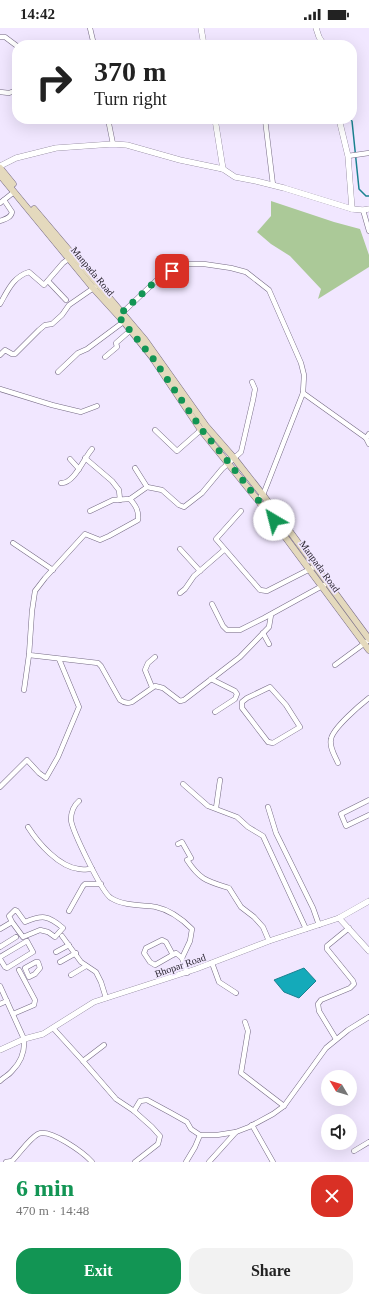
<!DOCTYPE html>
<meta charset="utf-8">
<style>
:root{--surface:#fff;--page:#f2f2f2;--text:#222;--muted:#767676;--accent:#129554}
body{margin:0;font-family:Georgia,serif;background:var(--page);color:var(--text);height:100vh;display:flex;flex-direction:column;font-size:15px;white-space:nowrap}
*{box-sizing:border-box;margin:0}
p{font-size:13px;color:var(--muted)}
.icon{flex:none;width:22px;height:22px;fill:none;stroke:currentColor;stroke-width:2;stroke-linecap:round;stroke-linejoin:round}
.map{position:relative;height:1134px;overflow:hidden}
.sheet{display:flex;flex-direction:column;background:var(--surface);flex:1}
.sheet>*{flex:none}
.guide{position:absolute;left:12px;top:12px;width:345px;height:84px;border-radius:16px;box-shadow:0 4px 16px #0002;background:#fff;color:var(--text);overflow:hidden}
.needle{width:26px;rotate:308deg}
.controls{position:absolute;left:321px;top:1042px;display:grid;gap:8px}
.controls a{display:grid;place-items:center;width:36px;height:36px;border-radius:50%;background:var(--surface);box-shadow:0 4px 16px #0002;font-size:20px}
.pin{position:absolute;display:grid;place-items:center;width:34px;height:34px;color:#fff;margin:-17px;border-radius:8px;box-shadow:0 2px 6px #0006}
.me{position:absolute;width:44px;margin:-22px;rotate:323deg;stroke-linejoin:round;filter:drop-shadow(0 0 3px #0008)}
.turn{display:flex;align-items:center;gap:14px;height:84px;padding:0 16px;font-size:18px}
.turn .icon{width:52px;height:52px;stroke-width:2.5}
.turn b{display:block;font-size:28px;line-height:34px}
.round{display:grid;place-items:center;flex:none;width:42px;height:42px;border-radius:16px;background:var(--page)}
.headline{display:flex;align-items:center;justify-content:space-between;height:68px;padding:0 16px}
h1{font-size:24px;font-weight:600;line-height:30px;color:var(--accent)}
.primary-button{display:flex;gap:8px;margin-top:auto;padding:8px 16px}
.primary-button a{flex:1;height:46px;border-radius:16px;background:var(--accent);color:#fff;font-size:16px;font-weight:600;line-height:46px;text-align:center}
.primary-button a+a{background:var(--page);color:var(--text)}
.status{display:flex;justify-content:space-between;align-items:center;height:28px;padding:0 20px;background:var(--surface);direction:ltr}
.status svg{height:11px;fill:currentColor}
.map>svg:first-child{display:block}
.green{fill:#abc998}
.water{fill:#14aaba;stroke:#1a8290}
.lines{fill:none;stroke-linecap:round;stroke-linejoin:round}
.stream{stroke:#1a8290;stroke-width:1.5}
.minor-casing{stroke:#766b85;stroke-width:5.5}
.tertiary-casing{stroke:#766b85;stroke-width:6}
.secondary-casing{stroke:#766b85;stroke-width:7}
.minor{stroke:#fff;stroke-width:4.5}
.tertiary{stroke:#fff;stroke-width:5.5}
.secondary{stroke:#e4d9bd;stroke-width:6}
.route{stroke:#129554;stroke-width:7;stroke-dasharray:0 12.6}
.labels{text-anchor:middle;stroke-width:3.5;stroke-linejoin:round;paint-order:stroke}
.street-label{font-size:10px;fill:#29242f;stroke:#f1e7ff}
</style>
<div class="status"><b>14:42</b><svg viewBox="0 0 49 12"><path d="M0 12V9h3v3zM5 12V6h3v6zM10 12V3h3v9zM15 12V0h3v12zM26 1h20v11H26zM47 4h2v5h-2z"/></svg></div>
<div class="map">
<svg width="369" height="1134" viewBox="0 0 369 1134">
<rect width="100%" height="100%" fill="#f1e7ff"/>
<polygon class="green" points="271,173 334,194 360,201 369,227 369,239 318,271 321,261 290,228 271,216 257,204 271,188"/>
<polygon class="water" points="304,940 316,953 299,970 284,964 274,952"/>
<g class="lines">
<polyline class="stream" points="349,91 352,93 359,161 366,168 369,168"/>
<g class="minor-casing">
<g id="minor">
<polyline points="90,0 94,17"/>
<polyline points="0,9 5,9 17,18"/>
<polyline points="0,64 9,65 17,62"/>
<polyline points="108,91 113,116"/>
<polyline points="265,91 273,157"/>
<polyline points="348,128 369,125"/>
<polyline points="0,175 14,164"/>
<polyline points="363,182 369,203"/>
<path d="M0,193C5,191 11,190 12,184L4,172"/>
<polyline points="48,253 66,272"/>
<path d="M0,276C8,262 13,249 29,244L44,257L63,235L71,229"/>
<polyline points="120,287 159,250 185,236 204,236 231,240 246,244 269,262 301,335 304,347 303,365 263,467 261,468"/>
<polyline points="0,327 5,322 12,326 15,326 39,302 45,297 52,296 62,287 69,277 95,259"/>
<polyline points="105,329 117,319 116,315 132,301"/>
<polyline points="58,344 78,325 87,321 126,292"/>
<polyline points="0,361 52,377 81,384 97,378"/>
<polyline points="303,365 366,410 369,406"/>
<polyline points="155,402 177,423 202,401"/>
<polyline points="366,410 369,416"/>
<polyline points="85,430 112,453 119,462 120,472"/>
<polyline points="70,431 79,441"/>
<polyline points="135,440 147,459"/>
<path d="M61,455C74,456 84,430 92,421"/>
<path d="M130,471C136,478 139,483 138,492L109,508L100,512L85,506L45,550L35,563L32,583L29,627L98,635L101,638L120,672C124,675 127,676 132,674L155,658L163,660L180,673L184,672L240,629L269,599L271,587"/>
<polyline points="90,483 113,472 130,471 147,459 162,462 179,477 184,479 202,465 222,441 241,424 253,372 255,361 252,354"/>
<polyline points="241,483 216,511 260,562 267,563 316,538"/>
<polyline points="13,515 53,542"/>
<polyline points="180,521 200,543"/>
<polyline points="180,565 185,561 194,548 224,522"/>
<polyline points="212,576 223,598 227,602 240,602 264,590 324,557"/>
<polyline points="263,605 269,616"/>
<polyline points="335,637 369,612"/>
<polyline points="211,651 235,663 237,666 235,671 215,684"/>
<polyline points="152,659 145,642 148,635 155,629"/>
<polygon points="270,659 286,677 300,699 273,715 268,714 242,680 242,674 247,670"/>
<polyline points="24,662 29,627"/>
<path d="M338,735C335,728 329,719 331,711C333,700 360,677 369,670"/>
<polyline points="183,756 208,778 237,789 248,799 263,808 306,901"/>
<polyline points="0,759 27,732 39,745 46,750 58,729 79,679 59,631"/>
<polyline points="369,772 341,786 346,798 369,787"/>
<path d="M79,773C73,778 71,784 71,792C72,802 102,865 111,870C124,878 141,877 156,879C170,882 182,891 192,901L190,913L182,930L187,945"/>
<polyline points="268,779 276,805 313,880 319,897"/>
<polyline points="216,780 220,752"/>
<path d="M28,799C38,815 59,839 79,841C83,842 88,841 92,841"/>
<path d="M178,816L182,814L191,830L187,832C200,852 207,853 229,860L241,879L254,889L263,899L269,913"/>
<polyline points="69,883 83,858 85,856 101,856"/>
<path d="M0,901L12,894L9,888L15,882L17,883L25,894C42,887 48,887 63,900L55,909L48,904L40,902L23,909L12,894"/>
<polyline points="62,908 81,934 96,944 101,954 106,970"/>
<polyline points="0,919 16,909"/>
<polyline points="56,924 69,917"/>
<polyline points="173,927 166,914 162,912 146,920 144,925 150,934 155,937 176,925 182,930"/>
<polyline points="0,929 27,913 33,924 7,940 5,939 0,931"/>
<polygon points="36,934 38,934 40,940 35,946 29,949 25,940"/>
<polyline points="60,934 76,925"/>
<polyline points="212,935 219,954 236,965"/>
<polyline points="71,947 86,938"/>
<path d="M0,958L24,1011C25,1023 21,1034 12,1043C9,1047 4,1049 0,1053"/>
<polyline points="0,976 7,973"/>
<polyline points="13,986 34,977 35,972 19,942"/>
<polyline points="245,994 248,1003 241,1045 284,1078"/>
<polyline points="53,1000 83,1033 116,1071 134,1083"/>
<polyline points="336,1011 319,983 318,976 321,972 350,960 354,956 353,953 327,921 327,918 349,900"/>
<polyline points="83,1033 104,1017"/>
<polyline points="252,1097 273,1134"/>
<polyline points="354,1123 369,1114"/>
<path d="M6,1134L12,1133C20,1125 29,1111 38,1106C50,1100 84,1125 92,1134"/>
<polyline points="135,1134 158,1116 160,1108 152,1099 134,1083 140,1073 147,1072 171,1085 187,1094 191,1101 200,1107 217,1107 236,1104"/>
<polyline points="186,1134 195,1119 200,1107"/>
<polyline points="209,1134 236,1104 249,1099 273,1086 284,1078 326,1020 348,1002 369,989"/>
</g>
</g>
<g class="tertiary-casing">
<g id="tertiary">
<polyline points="201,0 204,17"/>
<polyline points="316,0 319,9 324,17"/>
<polyline points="215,91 223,141"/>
<polyline points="339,91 348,128 352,181"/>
<polyline points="0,138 16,130 56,120 113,116 127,117 180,132 223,141 235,149 256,153 284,160 352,181 363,182 369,181"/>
<polyline points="339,890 369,923"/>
<polyline points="0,1022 24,1011 43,1006 94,974 196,941 269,913 339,890 369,873"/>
</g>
</g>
<g class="secondary-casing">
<g id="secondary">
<polyline points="0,140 13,156"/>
<polyline points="0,147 93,260 124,294 152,329 201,402 257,471 369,622"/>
<polyline points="34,181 145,312 206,398 234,430 263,467 369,611"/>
</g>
</g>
<use href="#minor" class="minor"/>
<use href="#tertiary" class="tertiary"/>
<use href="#secondary" class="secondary"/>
</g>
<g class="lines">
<polyline class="route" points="172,243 159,250 118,288 152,329 202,402 230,436 274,492"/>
</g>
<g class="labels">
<g class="street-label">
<text transform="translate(93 243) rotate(50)" y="4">Manpada Road</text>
<text transform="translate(320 538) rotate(54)" y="4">Manpada Road</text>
<text transform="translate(180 937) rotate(-19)" y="4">Bhopar Road</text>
</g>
</g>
</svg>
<div class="controls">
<a><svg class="needle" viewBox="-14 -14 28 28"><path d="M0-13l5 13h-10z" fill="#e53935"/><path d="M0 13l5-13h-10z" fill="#767676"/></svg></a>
<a><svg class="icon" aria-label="sound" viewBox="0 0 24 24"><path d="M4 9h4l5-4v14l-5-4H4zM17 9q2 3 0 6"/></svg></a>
</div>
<div class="pin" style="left:172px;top:243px;background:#d93025"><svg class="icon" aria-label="arrive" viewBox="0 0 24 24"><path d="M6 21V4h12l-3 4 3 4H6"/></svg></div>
<svg class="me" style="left:274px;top:492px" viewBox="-20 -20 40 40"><circle r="19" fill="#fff"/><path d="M0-13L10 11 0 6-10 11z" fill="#129554"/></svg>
<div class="guide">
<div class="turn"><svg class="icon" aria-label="right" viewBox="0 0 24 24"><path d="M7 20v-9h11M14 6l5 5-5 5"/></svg><div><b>370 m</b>Turn right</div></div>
</div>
</div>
<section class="sheet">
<div class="headline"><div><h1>6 min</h1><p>470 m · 14:48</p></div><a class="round" style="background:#d93025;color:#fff"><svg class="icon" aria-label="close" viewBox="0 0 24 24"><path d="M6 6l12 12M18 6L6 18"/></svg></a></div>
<div class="primary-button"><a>Exit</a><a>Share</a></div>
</section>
